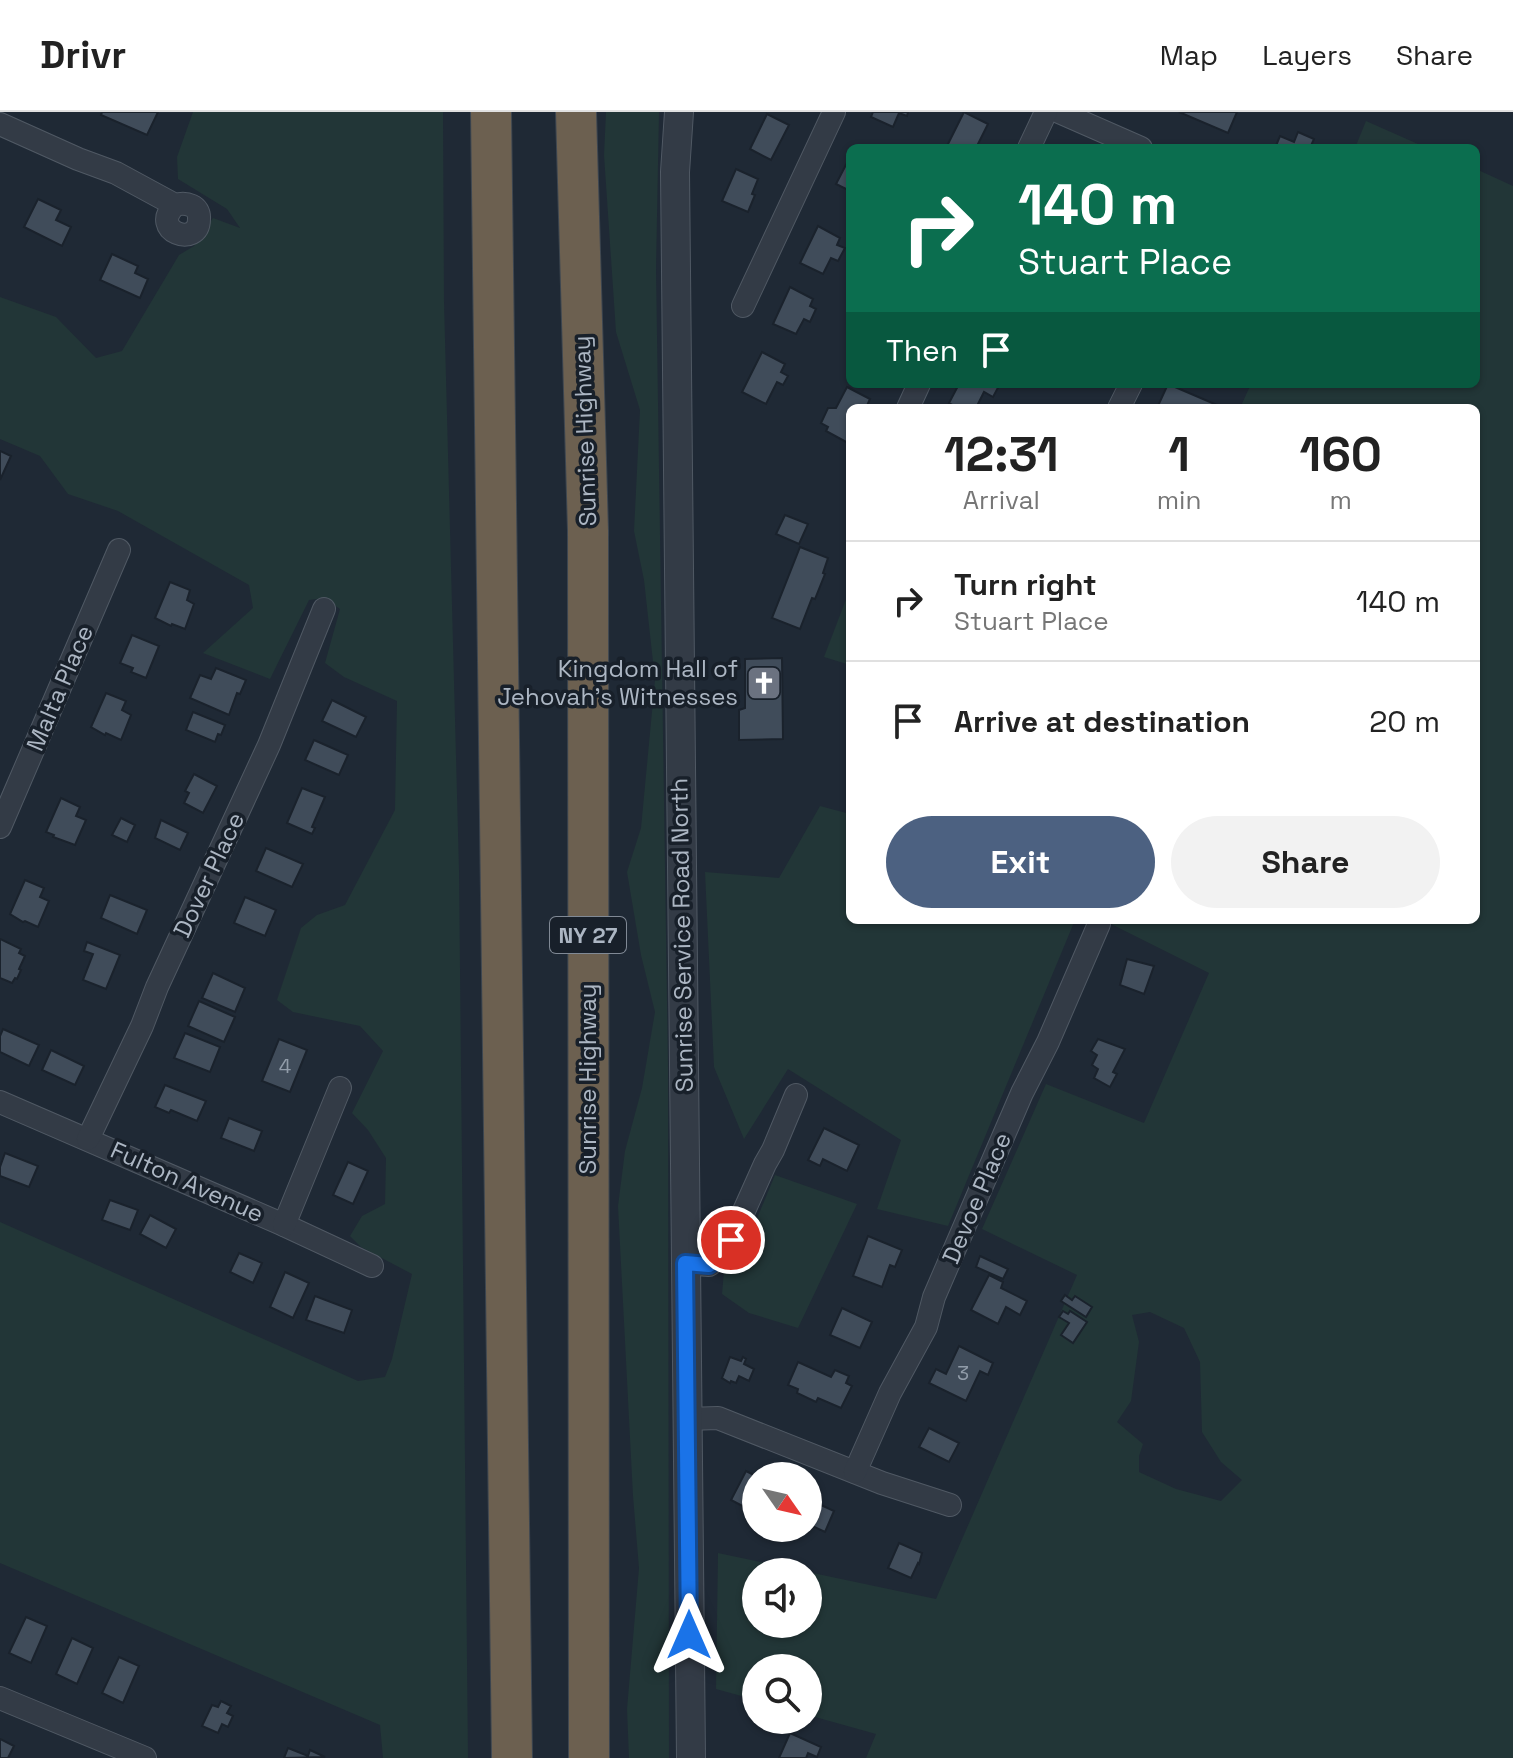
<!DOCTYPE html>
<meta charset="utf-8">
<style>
:root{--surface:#fff;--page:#f2f2f2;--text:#222;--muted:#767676;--line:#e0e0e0;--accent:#4c6181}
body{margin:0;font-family:"Space Grotesk",sans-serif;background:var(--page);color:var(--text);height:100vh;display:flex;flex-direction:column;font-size:30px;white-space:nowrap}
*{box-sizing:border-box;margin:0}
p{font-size:26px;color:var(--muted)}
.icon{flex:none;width:44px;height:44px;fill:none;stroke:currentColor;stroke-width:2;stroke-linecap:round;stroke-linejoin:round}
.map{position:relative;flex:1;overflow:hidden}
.sheet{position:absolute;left:846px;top:292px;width:634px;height:520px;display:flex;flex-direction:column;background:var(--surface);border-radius:12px;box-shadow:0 2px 6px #0004}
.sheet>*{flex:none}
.hud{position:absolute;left:846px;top:32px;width:634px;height:244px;border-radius:12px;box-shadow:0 2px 6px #0004;background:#0b6e4f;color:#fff;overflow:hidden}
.needle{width:52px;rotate:124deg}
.controls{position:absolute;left:742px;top:1350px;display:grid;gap:16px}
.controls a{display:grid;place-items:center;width:80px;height:80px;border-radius:50%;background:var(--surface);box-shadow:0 2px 6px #0004;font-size:40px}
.pin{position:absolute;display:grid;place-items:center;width:68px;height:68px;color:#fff;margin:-34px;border:4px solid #fff;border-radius:50%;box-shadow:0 2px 8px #0007}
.me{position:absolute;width:88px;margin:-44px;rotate:0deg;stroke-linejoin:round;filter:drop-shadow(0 0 6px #0008)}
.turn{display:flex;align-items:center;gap:28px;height:168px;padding:0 40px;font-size:36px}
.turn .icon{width:104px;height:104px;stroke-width:2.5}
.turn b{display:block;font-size:56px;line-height:68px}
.then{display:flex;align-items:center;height:76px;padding:0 40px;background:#0003;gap:16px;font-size:30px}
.eta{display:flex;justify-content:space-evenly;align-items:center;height:136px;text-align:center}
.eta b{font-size:48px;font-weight:600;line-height:56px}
.cta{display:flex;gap:16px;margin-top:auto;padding:16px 40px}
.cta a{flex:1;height:92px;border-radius:48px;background:var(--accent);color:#fff;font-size:32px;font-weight:600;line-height:92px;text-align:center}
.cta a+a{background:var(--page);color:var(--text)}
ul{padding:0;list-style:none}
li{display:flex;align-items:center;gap:24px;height:120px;padding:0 40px;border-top:2px solid var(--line)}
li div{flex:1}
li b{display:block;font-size:30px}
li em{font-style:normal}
header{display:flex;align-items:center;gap:48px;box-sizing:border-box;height:112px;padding:0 40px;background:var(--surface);border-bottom:2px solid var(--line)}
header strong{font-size:38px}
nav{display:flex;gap:44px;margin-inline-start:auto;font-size:28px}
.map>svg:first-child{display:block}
.green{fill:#223637;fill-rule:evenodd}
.building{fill:#404c5a;stroke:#1a222c;stroke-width:2}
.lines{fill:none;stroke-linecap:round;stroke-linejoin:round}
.minor-casing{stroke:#505964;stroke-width:24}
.tertiary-casing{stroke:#505964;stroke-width:30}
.motorway-casing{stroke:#3d4650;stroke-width:42}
.minor{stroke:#333b46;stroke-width:22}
.tertiary{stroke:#333b46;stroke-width:28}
.motorway{stroke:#6c6050;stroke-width:40}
.route-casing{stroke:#114b97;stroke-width:20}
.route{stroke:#1a73e8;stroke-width:14}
.labels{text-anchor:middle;stroke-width:7;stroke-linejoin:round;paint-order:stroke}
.number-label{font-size:20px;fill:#919ca9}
.shield{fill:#18202a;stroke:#808995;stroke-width:2}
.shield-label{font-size:22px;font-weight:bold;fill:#acb6c3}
.street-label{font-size:24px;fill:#acb6c3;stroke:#18202a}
.poi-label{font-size:24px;fill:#acb6c3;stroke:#18202a;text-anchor:end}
</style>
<header>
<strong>Drivr</strong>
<nav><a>Map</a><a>Layers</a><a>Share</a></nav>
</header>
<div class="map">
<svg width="1513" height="1646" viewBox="0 0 1513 1646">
<rect width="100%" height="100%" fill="#1f2935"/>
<g class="green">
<polygon points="193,0 443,0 444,190 459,758 468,1646 383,1646 380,1613 0,1451 0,1110 358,1269 385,1265 392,1247 412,1162 361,1135 350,1124 362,1104 385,1092 386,1046 368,1018 352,1001 383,939 360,914 293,900 277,888 301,816 317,803 345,793 395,698 397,589 344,565 325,551 340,497 324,486 309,488 270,567 203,541 253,496 249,473 118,399 68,382 40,344 0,327 0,185 56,205 96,246 122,239 179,143 194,134 213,106 240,116 227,97 178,67 177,45"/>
<polygon points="606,0 659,0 656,157 668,955 669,1646 629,1646 627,1597 639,1456 633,1384 618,1094 625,1039 642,976 655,900 641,843 627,760 641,716 655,568 644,468 634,419 640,298 616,220 604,43"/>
<polygon points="1366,9 1427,36 1355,36"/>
<path d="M1476,57L1513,74V1646H866L876,1622L808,1603V1556H756V1588L716,1577L718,1441L807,1460H756V1512H808V1460L936,1487L1077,1163L982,1117L1046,972L1144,1011L1209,861L1103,808H1476V296H1240L1251,272H1476ZM1150,1200L1184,1216L1200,1250L1202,1320L1221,1350L1242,1368L1221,1389L1176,1377L1139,1360V1344L1143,1332L1117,1310L1131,1289L1139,1230L1132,1203Z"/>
<polygon points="850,477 850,553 824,545"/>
<polygon points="820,694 850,702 850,808 1075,808 948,1114 877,1097 901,1028 788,957 744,1027 714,955 705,760 779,766"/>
<polygon points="775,1063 857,1092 798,1216 749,1201 722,1182 724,1159 746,1133"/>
</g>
<g class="building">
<polygon points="102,0 158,0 147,23 101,3"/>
<polygon points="873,0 908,0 907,4 899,1 893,15 871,5"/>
<polygon points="964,0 988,12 976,36 946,36"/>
<polygon points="1179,0 1237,0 1228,21"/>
<polygon points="767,2 789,13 771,48 750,37"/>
<polygon points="1298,20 1314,27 1310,36 1275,36 1280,24 1294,30"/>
<polygon points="850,45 850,79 836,72"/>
<polygon points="736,57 758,67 752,82 755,83 748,100 722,89"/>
<polygon points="38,87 61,98 56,108 71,115 62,134 24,115"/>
<polygon points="818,114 840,126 837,133 845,136 838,149 831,146 823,162 800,151"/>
<polygon points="112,142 138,154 135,161 148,167 140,186 100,168"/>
<polygon points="790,175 813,187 810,194 816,197 810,210 804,207 796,222 773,212"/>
<polygon points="762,240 785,252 781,260 788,264 783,273 777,270 766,292 742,280"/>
<polygon points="959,272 1000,272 993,285 984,280 976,296 958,296 949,291"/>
<polygon points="1168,272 1217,293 1215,296 1157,296"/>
<polygon points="847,275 870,287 866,296 850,296 850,326 848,331 826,319 828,315 821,311 828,296 836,296"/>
<polygon points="0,339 11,344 0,368"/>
<polygon points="785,403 808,412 799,432 776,422"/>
<polygon points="800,435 828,446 823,461 825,462 815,487 812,486 800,517 772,506"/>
<polygon points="170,470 190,478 187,488 194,492 185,517 172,512 171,514 155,506"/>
<polygon points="132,523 159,534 146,566 131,560 133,556 120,551"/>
<polygon points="782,546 783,627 739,628 739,598 745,596 745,547"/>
<polygon points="216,556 246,568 240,582 237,581 229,603 190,586 200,563 211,567"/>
<polygon points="106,581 126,589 122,598 131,603 121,628 106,621 105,623 91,615"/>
<polygon points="332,588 366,605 356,625 322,609"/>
<polygon points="193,600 225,613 221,623 218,622 215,630 186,618"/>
<polygon points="314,628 348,643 339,663 305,648"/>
<polygon points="194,662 217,674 203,701 184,691 189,681 185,679"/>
<polygon points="302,676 325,685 312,715 315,716 312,722 287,711"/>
<polygon points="61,686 80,695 76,704 86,708 75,733 53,725 54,723 46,720"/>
<polygon points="121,706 135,713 127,730 112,723"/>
<polygon points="161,708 188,721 180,738 155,726"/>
<polygon points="266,736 303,752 292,775 256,759"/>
<polygon points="25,768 44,776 40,785 49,789 38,815 25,809 23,810 10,802"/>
<polygon points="110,783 147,798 137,822 101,806"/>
<polygon points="245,785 276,798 265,824 234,811"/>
<polygon points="0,827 21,837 19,841 25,844 19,857 21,858 17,867 15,866 12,871 0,866"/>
<polygon points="87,830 120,843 106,877 83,868 93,842 84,839"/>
<polygon points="1127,847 1154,854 1144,882 1120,873"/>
<polygon points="213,861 245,876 235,900 202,886"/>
<polygon points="199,889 235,905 224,930 188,914"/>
<polygon points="3,917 39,933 29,954 0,940 0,924"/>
<polygon points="185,921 220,935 210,960 174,946"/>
<polygon points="279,927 307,938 290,980 262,969"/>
<polygon points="1098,927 1125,937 1113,960 1117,962 1110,975 1094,966 1098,957 1092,953 1097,943 1091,939"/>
<polygon points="51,938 84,954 75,973 42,958"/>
<polygon points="165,973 206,989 197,1009 171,998 169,1001 155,995"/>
<polygon points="229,1006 262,1019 254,1039 221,1026"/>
<polygon points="824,1016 859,1033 847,1059 823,1047 820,1054 808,1048"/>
<polygon points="5,1041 38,1054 29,1075 0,1064 0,1055"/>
<polygon points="348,1050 368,1059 353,1092 333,1083"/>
<polygon points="110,1088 138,1098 130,1118 102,1108"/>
<polygon points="150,1103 176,1117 166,1136 140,1122"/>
<polygon points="868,1124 902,1138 895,1155 890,1153 882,1175 853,1164"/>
<polygon points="239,1141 262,1151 253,1171 230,1160"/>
<polygon points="980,1144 1008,1157 1003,1167 976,1155"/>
<polygon points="285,1160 309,1171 293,1206 270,1195"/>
<polygon points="989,1163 1003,1170 1001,1176 1027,1189 1020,1203 1006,1195 998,1212 971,1198"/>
<polygon points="1065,1183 1072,1188 1075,1184 1092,1195 1086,1205 1061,1189"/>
<polygon points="315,1184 352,1198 344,1221 306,1208"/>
<polygon points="842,1196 872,1210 860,1236 830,1223"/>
<polygon points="1063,1199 1068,1202 1070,1199 1087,1210 1073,1231 1061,1223 1069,1211 1059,1205"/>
<polygon points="959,1234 993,1251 988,1263 980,1259 966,1289 929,1271 936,1257 946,1262"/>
<polygon points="730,1245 741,1249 743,1245 746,1247 744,1252 754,1257 749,1269 739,1264 736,1271 731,1269 730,1271 722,1266"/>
<polygon points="798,1250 831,1265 835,1258 849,1264 846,1271 852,1274 841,1296 818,1286 816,1290 797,1281 798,1277 788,1273"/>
<polygon points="929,1316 959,1331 949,1350 919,1335"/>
<polygon points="746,1359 756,1364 756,1391 754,1390 750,1398 731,1388"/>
<polygon points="808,1387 834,1399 825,1420 808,1412"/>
<polygon points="899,1431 922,1441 919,1452 918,1451 911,1466 888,1456"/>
<polygon points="26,1505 47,1514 31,1551 9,1541"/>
<polygon points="72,1526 93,1536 77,1572 56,1562"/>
<polygon points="119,1545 139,1554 123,1591 102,1581"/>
<polygon points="221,1589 231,1594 227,1601 233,1604 228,1615 222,1612 218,1621 202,1614 212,1593 218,1595"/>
<polygon points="790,1621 821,1635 817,1645 808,1641 806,1646 779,1646"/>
<polygon points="0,1627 14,1634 8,1646 0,1646"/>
<polygon points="288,1636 308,1644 310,1638 325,1645 284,1646"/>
</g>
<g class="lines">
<g class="minor-casing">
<g id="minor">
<polyline points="1059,0 1141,36"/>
<path d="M0,12L78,47L116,61L175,93C186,90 200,93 199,107C199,137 148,119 175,93"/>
<polyline points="1029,36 1046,0"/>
<polyline points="743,194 834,0"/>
<polyline points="908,296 919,272"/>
<polyline points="1119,296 1131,272"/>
<polyline points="0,715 119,438"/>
<polyline points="0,990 284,1113 372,1154"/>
<polyline points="88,1027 142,914 157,875 269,633 324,497"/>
<polyline points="284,1113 340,976"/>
<polyline points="685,1151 709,1153 720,1145 731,1128 765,1052 773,1038 796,983"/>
<polyline points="687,1307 718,1306 882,1371 950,1393"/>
<polyline points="855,1360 890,1281 926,1215 934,1185 1022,981 1048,930 1099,812"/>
<polyline points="0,1586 145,1646"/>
</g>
</g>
<g class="tertiary-casing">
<polyline id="tertiary" points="679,0 675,60 691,1646"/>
</g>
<g class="motorway-casing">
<g id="motorway">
<polyline points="491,0 512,1646"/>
<polyline points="576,0 588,419 589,1646"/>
</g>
</g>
<use href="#minor" class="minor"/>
<use href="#tertiary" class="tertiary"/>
<use href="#motorway" class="motorway"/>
</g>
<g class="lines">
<g class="route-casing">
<polyline id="route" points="689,1523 685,1151 709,1153 720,1145 731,1128"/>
</g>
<use href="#route" class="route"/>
</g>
<defs>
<g id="church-square" transform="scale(1.8)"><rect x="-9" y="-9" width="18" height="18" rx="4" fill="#6b7280" stroke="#18202a"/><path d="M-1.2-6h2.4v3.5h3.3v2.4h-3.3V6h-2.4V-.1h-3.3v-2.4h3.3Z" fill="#fff"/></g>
</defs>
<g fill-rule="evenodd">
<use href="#church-square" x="764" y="571"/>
</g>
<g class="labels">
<g class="number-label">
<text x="285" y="961">4</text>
<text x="963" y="1268">3</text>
</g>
<rect class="shield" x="550" y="805" width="76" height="36" rx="6"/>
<g class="shield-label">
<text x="588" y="831">NY 27</text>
</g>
<g class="street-label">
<text transform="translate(585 319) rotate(-92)" y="8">Sunrise Highway</text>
<text transform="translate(60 576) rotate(-67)" y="8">Malta Place</text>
<text transform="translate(209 763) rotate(-65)" y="8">Dover Place</text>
<text transform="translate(682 823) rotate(-91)" y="8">Sunrise Service Road North</text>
<text transform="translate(588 967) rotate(-90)" y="8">Sunrise Highway</text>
<text transform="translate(187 1070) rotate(24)" y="8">Fulton Avenue</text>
<text transform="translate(977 1086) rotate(-67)" y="8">Devoe Place</text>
</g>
<g class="poi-label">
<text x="738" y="565">Kingdom Hall of<tspan x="738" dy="28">Jehovah’s Witnesses</tspan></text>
</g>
</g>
</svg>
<div class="controls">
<a><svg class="needle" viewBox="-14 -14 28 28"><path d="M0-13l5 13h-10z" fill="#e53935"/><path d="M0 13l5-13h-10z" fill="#767676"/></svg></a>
<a><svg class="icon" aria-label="sound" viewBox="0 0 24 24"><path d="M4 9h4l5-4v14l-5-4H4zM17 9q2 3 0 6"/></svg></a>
<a><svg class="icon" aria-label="search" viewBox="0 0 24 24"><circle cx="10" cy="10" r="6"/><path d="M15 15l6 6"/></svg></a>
</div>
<div class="pin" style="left:731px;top:1128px;background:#d93025"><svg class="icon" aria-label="arrive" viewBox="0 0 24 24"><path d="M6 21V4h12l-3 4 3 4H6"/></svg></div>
<svg class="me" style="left:689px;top:1523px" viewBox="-20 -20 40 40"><path d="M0-17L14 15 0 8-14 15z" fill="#1a73e8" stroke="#fff" stroke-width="4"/></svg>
<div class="hud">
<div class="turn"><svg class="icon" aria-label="right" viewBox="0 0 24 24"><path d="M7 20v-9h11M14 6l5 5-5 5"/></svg><div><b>140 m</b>Stuart Place</div></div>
<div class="then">Then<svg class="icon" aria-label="arrive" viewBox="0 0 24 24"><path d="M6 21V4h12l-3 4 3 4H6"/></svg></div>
</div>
<section class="sheet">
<div class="eta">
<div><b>12:31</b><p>Arrival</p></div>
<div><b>1</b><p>min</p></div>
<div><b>160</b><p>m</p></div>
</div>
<ul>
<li><svg class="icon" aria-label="right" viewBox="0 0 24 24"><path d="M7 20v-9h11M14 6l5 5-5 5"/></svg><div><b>Turn right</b><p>Stuart Place</p></div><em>140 m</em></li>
<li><svg class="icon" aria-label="arrive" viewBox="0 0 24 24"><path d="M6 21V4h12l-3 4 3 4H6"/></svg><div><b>Arrive at destination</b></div><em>20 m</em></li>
</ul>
<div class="cta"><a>Exit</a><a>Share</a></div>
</section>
</div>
